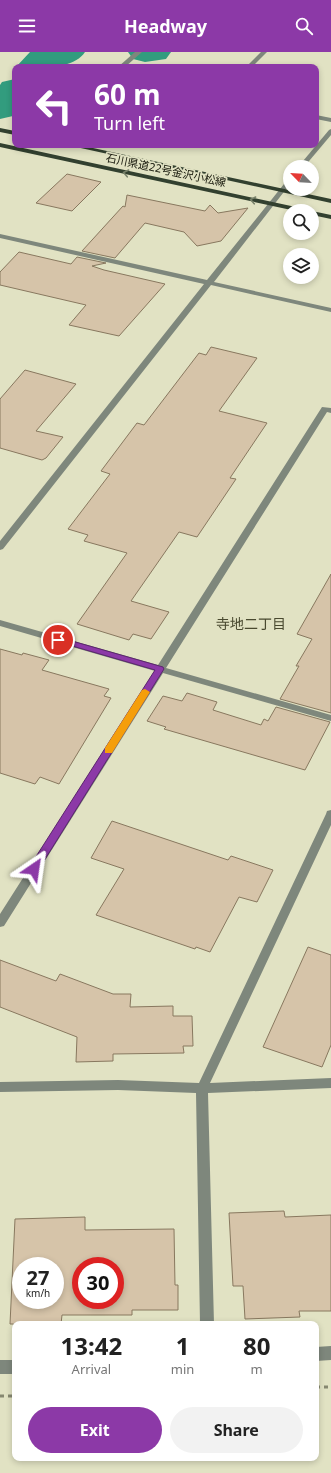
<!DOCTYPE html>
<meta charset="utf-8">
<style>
:root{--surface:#fff;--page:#f2f2f2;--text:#222;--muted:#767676;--accent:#8c39a7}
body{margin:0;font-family:"Noto Sans","Noto Sans JP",sans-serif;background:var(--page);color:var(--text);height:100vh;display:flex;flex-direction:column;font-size:15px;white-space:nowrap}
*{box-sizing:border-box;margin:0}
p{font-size:13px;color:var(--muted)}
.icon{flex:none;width:22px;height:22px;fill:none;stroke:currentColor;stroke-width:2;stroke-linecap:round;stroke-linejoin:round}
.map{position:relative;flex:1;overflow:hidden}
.side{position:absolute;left:12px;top:1269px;width:307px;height:140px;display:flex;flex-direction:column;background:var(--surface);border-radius:8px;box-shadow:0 2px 6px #0003}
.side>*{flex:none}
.guide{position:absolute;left:12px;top:12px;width:307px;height:84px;border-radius:8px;box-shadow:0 2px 6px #0003;background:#8c39a7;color:#fff;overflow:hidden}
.needle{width:26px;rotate:295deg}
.controls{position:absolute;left:283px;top:108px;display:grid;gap:8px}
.controls a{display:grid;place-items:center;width:36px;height:36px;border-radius:50%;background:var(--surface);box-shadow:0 2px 6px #0003;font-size:20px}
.speed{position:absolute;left:12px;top:1205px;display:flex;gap:8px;font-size:20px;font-weight:700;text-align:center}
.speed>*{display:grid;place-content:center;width:52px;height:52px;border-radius:50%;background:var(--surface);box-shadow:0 2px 6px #0003;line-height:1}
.speed small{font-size:10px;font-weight:400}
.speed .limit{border:6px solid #d22;background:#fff;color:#111}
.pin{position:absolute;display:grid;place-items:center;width:34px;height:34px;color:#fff;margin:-17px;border:2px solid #fff;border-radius:50%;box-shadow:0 1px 4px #0007}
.me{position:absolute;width:44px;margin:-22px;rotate:32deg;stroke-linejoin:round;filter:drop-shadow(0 0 3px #0008)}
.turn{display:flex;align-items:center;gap:14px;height:84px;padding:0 16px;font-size:18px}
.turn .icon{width:52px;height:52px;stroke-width:2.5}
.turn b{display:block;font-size:28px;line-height:34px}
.eta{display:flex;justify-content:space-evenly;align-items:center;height:68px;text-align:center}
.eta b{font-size:24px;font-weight:700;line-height:28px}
.button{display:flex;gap:8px;margin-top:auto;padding:8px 16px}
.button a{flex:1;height:46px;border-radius:24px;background:var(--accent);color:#fff;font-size:16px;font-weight:700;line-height:46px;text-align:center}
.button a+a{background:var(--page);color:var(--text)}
header{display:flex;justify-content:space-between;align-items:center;height:52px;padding:0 16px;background:var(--accent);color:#fff;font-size:18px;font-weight:700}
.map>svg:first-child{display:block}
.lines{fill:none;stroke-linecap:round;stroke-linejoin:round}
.river{fill:#329c7e;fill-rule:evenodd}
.building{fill:#d6c4a9;stroke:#88785f;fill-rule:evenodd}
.path{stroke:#868770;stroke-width:3;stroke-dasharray:4 4;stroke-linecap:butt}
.minor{fill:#7e877c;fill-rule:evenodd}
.major{fill:#32402f;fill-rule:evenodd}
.oneway{stroke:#78816a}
.route{fill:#8c39a7;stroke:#5b256d}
.slow{fill:#f59e0b}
.labels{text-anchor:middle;stroke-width:3.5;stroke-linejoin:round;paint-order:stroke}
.far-street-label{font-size:11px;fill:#15160a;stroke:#e1e2c3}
.neighbourhood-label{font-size:14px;fill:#49492f;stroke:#e1e2c3}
</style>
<header><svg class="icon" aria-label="menu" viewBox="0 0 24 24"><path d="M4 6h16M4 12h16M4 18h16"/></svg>Headway<svg class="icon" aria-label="search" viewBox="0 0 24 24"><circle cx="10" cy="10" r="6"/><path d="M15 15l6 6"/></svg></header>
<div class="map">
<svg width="331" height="1421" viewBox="0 0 331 1421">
<rect width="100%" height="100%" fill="#e1e2c3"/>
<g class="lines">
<g class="river">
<path d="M30,0H85C72,19 38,15 16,15Z"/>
<polygon points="128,0 171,0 166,7 145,10 133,7"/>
<polygon points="15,27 15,61 13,64 0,67 0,33 2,30"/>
</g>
</g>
<g class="building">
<polygon points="67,122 101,130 72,159 36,151"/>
<polygon points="127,143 205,159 210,153 218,161 248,156 221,189 197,194 184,180 145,171 115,206 82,199 123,154 125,155"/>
<polygon points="19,200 71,212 77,205 106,211 92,214 104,218 165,232 119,284 69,273 86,253 0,233 0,220"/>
<polygon points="211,295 257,306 219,359 267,371 230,426 236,427 197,485 179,480 131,549 169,560 151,587 133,582 129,588 77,572 127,501 84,489 88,483 68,477 110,422 101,419 137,371 144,373 199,301 206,303"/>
<polygon points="25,318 76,332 36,379 63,385 46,406 42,408 0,396 0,347"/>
<polygon points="331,522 331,661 280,647 299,614 296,614 312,587 297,582"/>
<polygon points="0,597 22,603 23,601 49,608 42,618 109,637 104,644 111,646 59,732 40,725 35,732 0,721"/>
<polygon points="187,641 217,650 213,658 261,673 264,667 268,669 276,655 330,670 305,718 164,677 166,675 147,669 163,644 182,649"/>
<polygon points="112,769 228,808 231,804 273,818 257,850 239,845 210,900 196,895 195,897 96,863 124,817 91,806"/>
<polygon points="308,895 331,903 331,993 322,1015 263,995"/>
<polygon points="0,908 56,929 60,922 113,942 131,942 130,955 173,954 173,964 192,964 193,994 183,994 184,1001 113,1002 113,1009 76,1010 77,985 0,955"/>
<polygon points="284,1159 285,1165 331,1163 331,1259 299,1259 300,1265 245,1267 243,1234 233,1234 229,1161"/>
<path d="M85,1165V1178L174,1177L175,1233H178V1258H132V1263H62L61,1272H10L15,1167ZM21,1214H55V1248H21ZM81,1214H115V1248H81Z"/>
</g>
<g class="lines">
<g class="path">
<polyline points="316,1335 331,1335"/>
<polyline points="0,1344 15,1344"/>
</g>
<g class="minor">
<polygon points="135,0 142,0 125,15 118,15"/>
<polygon points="261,0 267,0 252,15 246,15"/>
<polygon points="316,63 331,66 331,70 316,67"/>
<polygon points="331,77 331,83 304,115 298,115 329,78"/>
<polygon points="290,126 290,132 214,230 331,256 331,260 211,233 3,497 0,498 0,489 204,232 0,186 0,182 207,228 288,127"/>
<polygon points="322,355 331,356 331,361 327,360 166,616 331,663 331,669 163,621 4,874 0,875 0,862 155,619 0,574 0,568 158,613"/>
<polygon points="331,758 331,773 210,1031 331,1026 331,1036 208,1041 214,1272 200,1272 196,1041 118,1038 0,1040 0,1030 118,1028 199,1031 326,762 327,759"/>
<polygon points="331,1294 331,1308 316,1309 316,1295"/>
<rect x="0" y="1308" width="15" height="14"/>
</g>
<g class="major">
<polygon points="0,76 15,79 15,83 0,80"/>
<polygon points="0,91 305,157 308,159 296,159 0,95"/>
<polygon points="67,93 79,93 331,147 331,151"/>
<polygon points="312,159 331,163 331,167 312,163"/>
</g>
</g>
<defs><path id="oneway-chevron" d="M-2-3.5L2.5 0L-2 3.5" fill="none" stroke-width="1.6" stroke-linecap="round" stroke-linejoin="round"/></defs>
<g class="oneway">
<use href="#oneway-chevron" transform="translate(126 121) rotate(-168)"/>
<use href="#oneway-chevron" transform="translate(253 148) rotate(-168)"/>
</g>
<polygon class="route" points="58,585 163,615 164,617 37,820 30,820 29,817 30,814 155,618 55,589 55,586"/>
<polygon class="slow" points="145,637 150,640 112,701 105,701 105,696 142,638"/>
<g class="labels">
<g class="far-street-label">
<text transform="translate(166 118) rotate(12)" y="4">石川県道22号金沢小松線</text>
</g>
<g class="neighbourhood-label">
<text x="251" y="577">寺地二丁目</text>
</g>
</g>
</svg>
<div class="controls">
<a><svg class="needle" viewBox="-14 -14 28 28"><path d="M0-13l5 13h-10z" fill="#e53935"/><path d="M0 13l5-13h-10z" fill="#767676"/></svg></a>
<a><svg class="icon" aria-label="search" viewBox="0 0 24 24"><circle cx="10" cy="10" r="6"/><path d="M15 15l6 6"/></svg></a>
<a><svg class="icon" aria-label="layers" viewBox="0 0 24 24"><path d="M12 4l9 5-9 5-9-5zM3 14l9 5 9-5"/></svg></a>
</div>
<div class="speed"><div>27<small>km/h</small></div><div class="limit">30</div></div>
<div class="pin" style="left:58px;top:588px;background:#d93025"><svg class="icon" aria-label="arrive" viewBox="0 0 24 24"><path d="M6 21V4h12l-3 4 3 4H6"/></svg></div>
<svg class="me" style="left:34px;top:817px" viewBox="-20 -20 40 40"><path d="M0-17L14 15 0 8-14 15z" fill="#8c39a7" stroke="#fff" stroke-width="4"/></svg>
<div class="guide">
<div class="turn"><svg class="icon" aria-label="left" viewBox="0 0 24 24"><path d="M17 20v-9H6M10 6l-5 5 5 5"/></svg><div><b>60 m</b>Turn left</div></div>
</div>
<section class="side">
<div class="eta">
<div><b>13:42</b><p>Arrival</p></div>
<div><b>1</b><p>min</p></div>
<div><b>80</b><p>m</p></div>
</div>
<div class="button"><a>Exit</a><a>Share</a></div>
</section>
</div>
